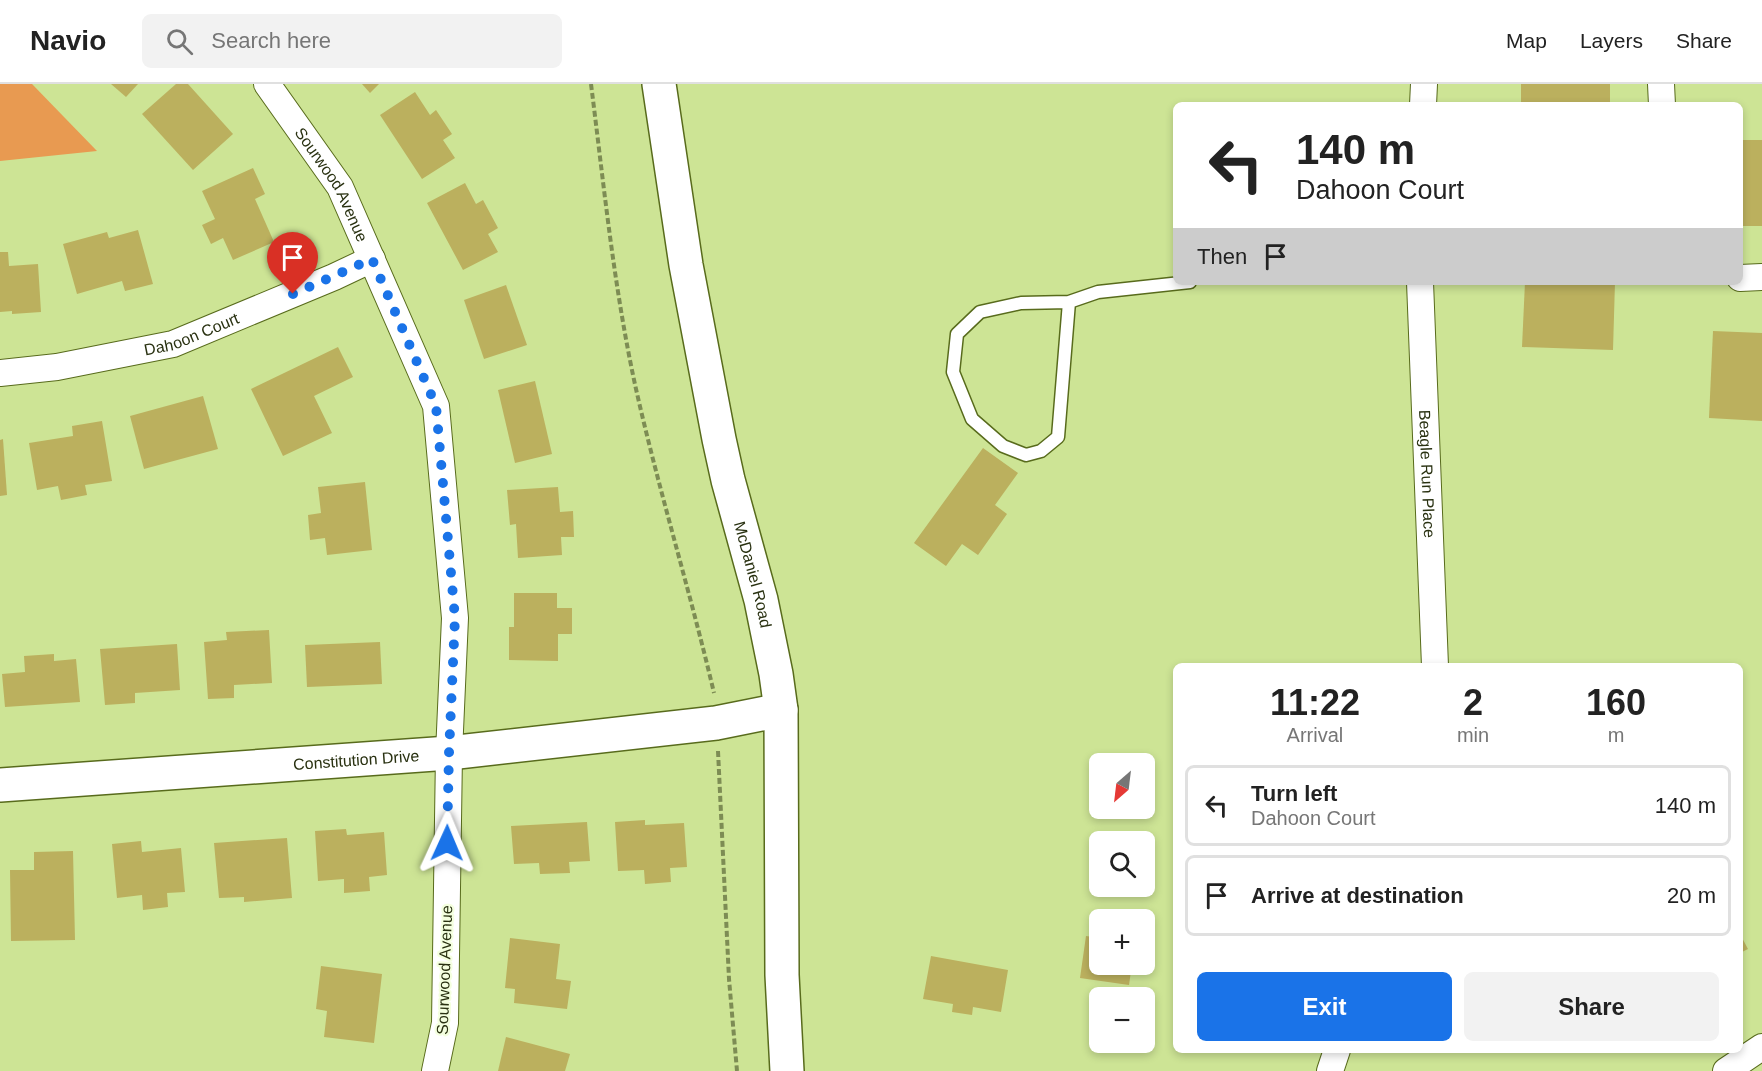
<!DOCTYPE html>
<meta charset="utf-8">
<style>
:root{--surface:#fff;--page:#f2f2f2;--text:#222;--muted:#767676;--line:#e0e0e0;--accent:#1a73e8}
body{margin:0;font-family:Helvetica,sans-serif;background:var(--page);color:var(--text);height:100vh;display:flex;flex-direction:column;font-size:22px;white-space:nowrap}
*{box-sizing:border-box;margin:0}
p{font-size:20px;color:var(--muted)}
.icon{flex:none;width:33px;height:33px;fill:none;stroke:currentColor;stroke-width:2;stroke-linecap:round;stroke-linejoin:round}
.map{position:relative;flex:1;overflow:hidden}
.details{position:absolute;left:1173px;top:579px;width:570px;height:390px;display:flex;flex-direction:column;background:var(--surface);border-radius:9px;box-shadow:0 3px 9px #0003}
.details>*{flex:none}
.hud{position:absolute;left:1173px;top:18px;width:570px;height:183px;border-radius:9px;box-shadow:0 3px 9px #0003;background:#fff;color:var(--text);overflow:hidden}
.needle{width:39px;rotate:208deg}
.controls{position:absolute;left:1089px;top:669px;display:grid;gap:12px}
.controls a{display:grid;place-items:center;width:66px;height:66px;border-radius:9px;background:var(--surface);box-shadow:0 3px 9px #0003;font-size:30px}
.pin{position:absolute;display:grid;place-items:center;width:51px;height:51px;color:#fff;margin:-62px -26px;border-radius:50% 50% 50% 0;rotate:-45deg;box-shadow:0 0 6px #0007}
.pin .icon{rotate:45deg}
.me{position:absolute;width:66px;margin:-33px;rotate:1deg;stroke-linejoin:round;filter:drop-shadow(0 0 4px #0008)}
.turn{display:flex;align-items:center;gap:21px;height:126px;padding:0 24px;font-size:27px}
.turn .icon{width:78px;height:78px;stroke-width:2.5}
.turn b{display:block;font-size:42px;line-height:51px}
.then{display:flex;align-items:center;height:57px;padding:0 24px;background:#0003;gap:12px;font-size:22px}
.eta{display:flex;justify-content:space-evenly;align-items:center;height:102px;text-align:center}
.eta b{font-size:36px;font-weight:800;line-height:42px}
.button{display:flex;gap:12px;margin-top:auto;padding:12px 24px}
.button a{flex:1;height:69px;border-radius:9px;background:var(--accent);color:#fff;font-size:24px;font-weight:800;line-height:69px;text-align:center}
.button a+a{background:var(--page);color:var(--text)}
ul{padding:0;list-style:none}
li{display:flex;align-items:center;gap:18px;height:81px;margin:0 12px 9px;padding:0 12px;border:3px solid var(--line);border-radius:9px}
li div{flex:1}
li b{display:block;font-size:22px}
li em{font-style:normal}
header{display:flex;align-items:center;gap:36px;box-sizing:border-box;height:84px;padding:0 30px;background:var(--surface);border-bottom:2px solid var(--line)}
header strong{font-size:28px}
nav{display:flex;gap:33px;margin-inline-start:auto;font-size:21px}
.search{width:420px;height:54px;background:var(--page);display:flex;align-items:center;gap:15px;box-sizing:border-box;padding:0 21px;border-radius:9px;color:var(--muted);font-size:22px}
.map>svg:first-child{display:block}
.green{fill:#e89a51}
.building{fill:#bbb05e}
.lines{fill:none;stroke-linecap:round;stroke-linejoin:round}
.lane-casing{stroke:#586b1c;stroke-width:15}
.street-casing{stroke:#586b1c;stroke-width:28}
.secondary-casing{stroke:#586b1c;stroke-width:36}
.path{stroke:#7d8c54;stroke-width:4;stroke-dasharray:6 3;stroke-linecap:butt}
.lane{stroke:#fff;stroke-width:12}
.street{stroke:#fff;stroke-width:26}
.secondary{stroke:#fff;stroke-width:33}
.route{stroke:#1a73e8;stroke-width:10;stroke-dasharray:0 18}
.labels{text-anchor:middle;stroke-width:4.5;stroke-linejoin:round;paint-order:stroke}
.street-label{font-size:16px;fill:#293111;stroke:#f4ffdf}
</style>
<header>
<strong>Navio</strong>
<div class="search"><svg class="icon" aria-label="search" viewBox="0 0 24 24"><circle cx="10" cy="10" r="6"/><path d="M15 15l6 6"/></svg>Search here</div>
<nav><a>Map</a><a>Layers</a><a>Share</a></nav>
</header>
<div class="map">
<svg width="1762" height="987" viewBox="0 0 1762 987">
<rect width="100%" height="100%" fill="#cde495"/>
<polygon class="green" points="0,0 32,0 97,67 0,77"/>
<g class="building">
<polygon points="111,0 138,0 126,13"/>
<polygon points="176,0 188,0 233,50 193,86 142,30"/>
<polygon points="362,0 379,0 370,9"/>
<rect x="1521" y="0" width="89" height="21"/>
<polygon points="415,8 430,31 436,26 452,50 443,56 455,74 422,95 380,31"/>
<rect x="1740" y="56" width="22" height="86"/>
<polygon points="253,84 265,110 255,115 274,158 233,176 223,154 211,160 202,141 215,135 202,107"/>
<polygon points="465,99 476,120 483,116 498,144 488,150 498,168 463,186 427,119"/>
<polygon points="138,146 153,200 125,207 122,197 77,210 63,160 107,148 109,154"/>
<polygon points="0,168 8,168 9,182 38,180 41,228 12,230 12,227 0,228"/>
<polygon points="1525,198 1615,198 1613,266 1522,263"/>
<polygon points="506,201 527,261 484,275 464,216"/>
<polygon points="1713,247 1762,249 1762,337 1709,334"/>
<polygon points="338,263 353,293 314,312 332,349 283,372 251,305"/>
<polygon points="535,297 552,370 515,379 498,306"/>
<polygon points="203,312 218,365 144,385 130,332"/>
<polygon points="102,337 112,397 85,401 87,411 61,416 58,402 37,406 29,359 73,352 72,342"/>
<polygon points="3,355 7,411 0,412 0,356"/>
<polygon points="983,364 1018,389 995,421 1007,430 978,471 962,460 946,482 914,459"/>
<polygon points="365,398 372,466 327,471 325,454 310,456 308,431 321,429 318,403"/>
<polygon points="558,403 560,428 573,427 574,453 561,453 562,471 518,474 516,440 510,441 507,406"/>
<polygon points="514,509 557,509 557,524 572,524 572,550 558,550 558,577 509,576 509,543 514,543"/>
<polygon points="269,546 272,599 234,601 234,614 208,615 204,558 227,556 226,548"/>
<polygon points="380,558 382,600 307,603 305,561"/>
<polygon points="177,560 180,606 135,609 135,619 105,621 100,565"/>
<polygon points="54,570 54,577 76,575 80,618 5,623 2,590 25,588 24,572"/>
<polygon points="645,736 645,741 684,739 687,783 670,784 671,798 645,800 644,786 618,787 615,738"/>
<polygon points="587,738 590,777 569,778 570,789 540,790 539,779 514,780 511,742"/>
<polygon points="346,745 347,751 384,748 387,791 369,793 370,807 344,809 344,795 318,797 315,747"/>
<polygon points="287,754 292,814 244,818 244,813 219,814 214,759"/>
<polygon points="141,757 142,768 181,764 185,808 167,809 168,823 143,826 142,811 117,814 112,760"/>
<polygon points="73,767 75,856 11,857 10,786 34,786 34,768"/>
<polygon points="1740,850 1748,865 1740,869"/>
<polygon points="1086,852 1100,854 1100,880 1132,880 1129,901 1080,894"/>
<polygon points="510,854 560,860 556,895 571,897 567,925 514,919 515,905 505,904"/>
<polygon points="931,872 1008,886 1001,928 973,923 972,931 952,928 953,920 923,915"/>
<polygon points="321,882 382,890 374,959 324,953 327,927 316,925"/>
<polygon points="506,953 570,970 565,987 498,987"/>
</g>
<g class="lines">
<g class="lane-casing">
<polyline id="lane" points="1069,218 1058,353 1041,367 1026,371 1003,362 972,335 953,288 957,250 980,228 1021,219 1069,218 1098,208 1190,198"/>
</g>
<g class="street-casing">
<g id="street">
<path id="s1" d="M267,0L340,103L436,322L455,534L449,669L445,939L435,987"/>
<polyline points="1661,0 1662,21"/>
<polyline points="1423,21 1424,0"/>
<polyline points="1740,194 1762,193"/>
<path id="s2" d="M1420,198L1435,582"/>
<path id="s3" d="M0,289L57,283L173,260L334,193L372,175"/>
<polyline points="1330,987 1337,966"/>
<polyline points="1726,987 1762,963"/>
</g>
</g>
<g class="secondary-casing">
<g id="secondary">
<path id="s4" d="M659,0L686,181L719,355L728,396L761,516L776,590L781,626L782,891L787,987"/>
<path id="s5" d="M0,701L449,669L716,639L781,626"/>
</g>
</g>
<g class="path">
<path d="M591,0C604,102 614,205 636,305C659,407 690,507 714,609"/>
<polyline points="718,667 729,895 737,987"/>
</g>
<use href="#lane" class="lane"/>
<use href="#street" class="street"/>
<use href="#secondary" class="secondary"/>
</g>
<g class="lines">
<polyline class="route" points="293,210 372,175 436,322 455,534 449,669 447,759"/>
</g>
<g class="labels">
<g class="street-label">
<text dy="6" stroke="none"><textPath href="#s1" startOffset="120">Sourwood Avenue</textPath></text>
<text dy="6" stroke="none"><textPath href="#s3" startOffset="196">Dahoon Court</textPath></text>
<text dy="6" stroke="none"><textPath href="#s2" startOffset="192">Beagle Run Place</textPath></text>
<text dy="6" stroke="none"><textPath href="#s4" startOffset="500">McDaniel Road</textPath></text>
<text dy="6" stroke="none"><textPath href="#s5" startOffset="357">Constitution Drive</textPath></text>
<text transform="translate(444 886) rotate(-88)" y="6">Sourwood Avenue</text>
</g>
</g>
</svg>
<div class="controls">
<a><svg class="needle" viewBox="-14 -14 28 28"><path d="M0-13l5 13h-10z" fill="#e53935"/><path d="M0 13l5-13h-10z" fill="#767676"/></svg></a>
<a><svg class="icon" aria-label="search" viewBox="0 0 24 24"><circle cx="10" cy="10" r="6"/><path d="M15 15l6 6"/></svg></a>
<a>+</a>
<a>−</a>
</div>
<div class="pin" style="left:293px;top:210px;background:#d93025"><svg class="icon" aria-label="arrive" viewBox="0 0 24 24"><path d="M6 21V4h12l-3 4 3 4H6"/></svg></div>
<svg class="me" style="left:447px;top:759px" viewBox="-20 -20 40 40"><path d="M0-17L14 15 0 8-14 15z" fill="#1a73e8" stroke="#fff" stroke-width="4"/></svg>
<div class="hud">
<div class="turn"><svg class="icon" aria-label="left" viewBox="0 0 24 24"><path d="M17 20v-9H6M10 6l-5 5 5 5"/></svg><div><b>140 m</b>Dahoon Court</div></div>
<div class="then">Then<svg class="icon" aria-label="arrive" viewBox="0 0 24 24"><path d="M6 21V4h12l-3 4 3 4H6"/></svg></div>
</div>
<section class="details">
<div class="eta">
<div><b>11:22</b><p>Arrival</p></div>
<div><b>2</b><p>min</p></div>
<div><b>160</b><p>m</p></div>
</div>
<ul>
<li><svg class="icon" aria-label="left" viewBox="0 0 24 24"><path d="M17 20v-9H6M10 6l-5 5 5 5"/></svg><div><b>Turn left</b><p>Dahoon Court</p></div><em>140 m</em></li>
<li><svg class="icon" aria-label="arrive" viewBox="0 0 24 24"><path d="M6 21V4h12l-3 4 3 4H6"/></svg><div><b>Arrive at destination</b></div><em>20 m</em></li>
</ul>
<div class="button"><a>Exit</a><a>Share</a></div>
</section>
</div>
